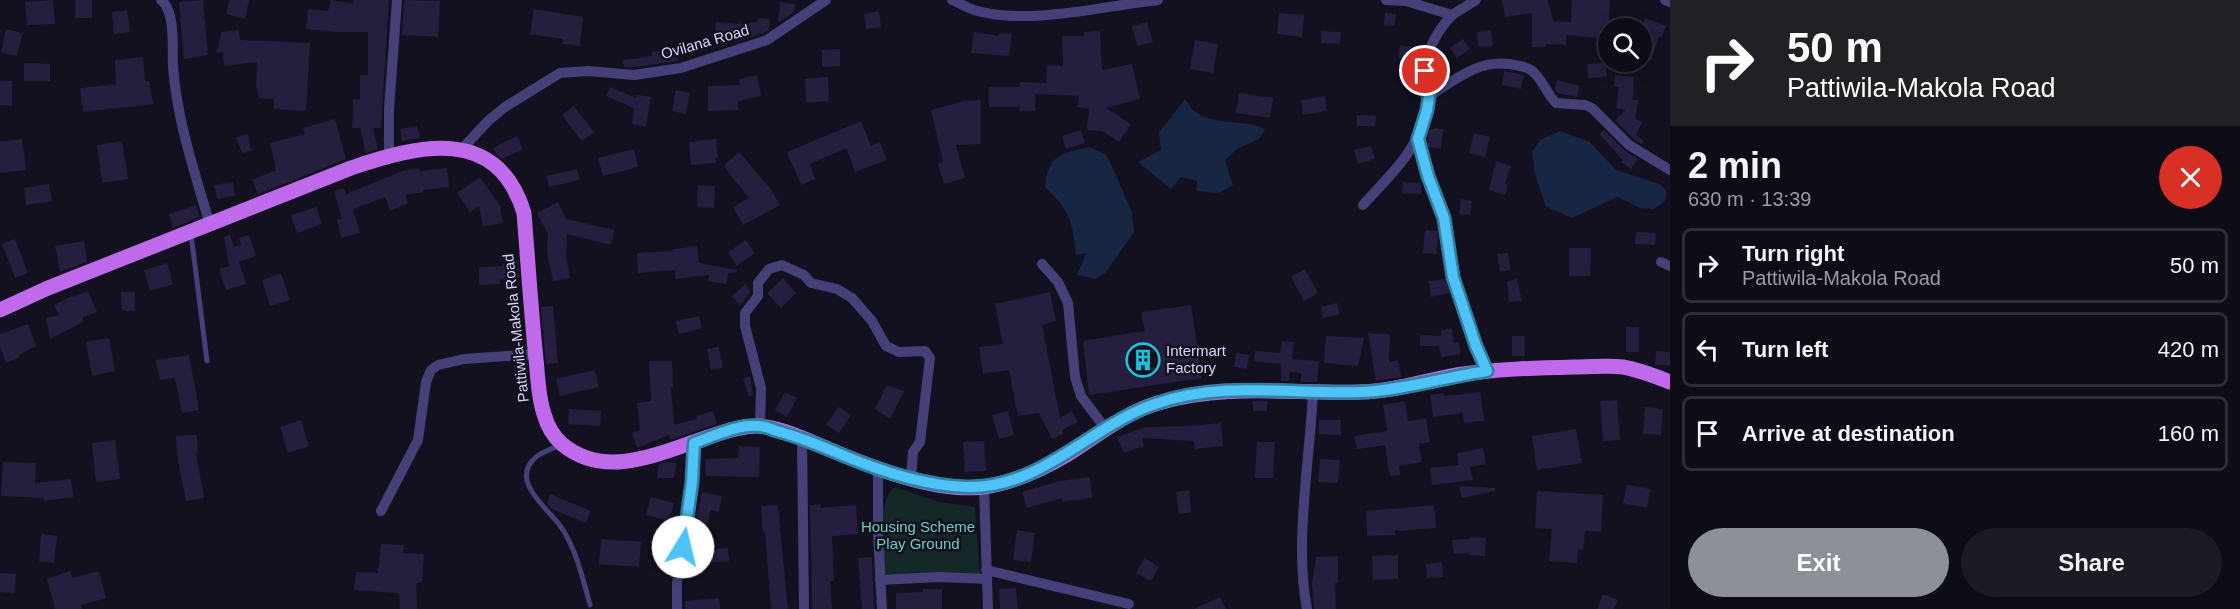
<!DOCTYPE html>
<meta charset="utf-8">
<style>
:root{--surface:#0e0c17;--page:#1c1a24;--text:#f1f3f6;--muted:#9b9ba1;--line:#2e2c36;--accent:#8c9099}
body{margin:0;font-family:Arial,sans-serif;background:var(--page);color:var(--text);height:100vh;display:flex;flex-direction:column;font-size:22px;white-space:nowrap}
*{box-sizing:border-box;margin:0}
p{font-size:20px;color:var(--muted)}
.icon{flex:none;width:33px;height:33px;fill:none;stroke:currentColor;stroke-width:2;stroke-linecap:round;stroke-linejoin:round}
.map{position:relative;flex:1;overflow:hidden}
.details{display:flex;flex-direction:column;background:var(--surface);width:570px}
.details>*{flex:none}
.banner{background:#202124;color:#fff;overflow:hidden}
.buttons{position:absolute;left:1598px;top:18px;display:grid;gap:12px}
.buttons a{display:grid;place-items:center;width:54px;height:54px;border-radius:50%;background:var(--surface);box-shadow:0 3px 15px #0003,0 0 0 2px var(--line);font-size:30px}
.pin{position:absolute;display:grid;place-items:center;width:51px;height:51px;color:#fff;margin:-26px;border:3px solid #fff;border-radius:50%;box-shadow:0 2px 6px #0007}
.me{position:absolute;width:66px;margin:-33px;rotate:9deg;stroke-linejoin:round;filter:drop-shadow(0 0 4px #0008)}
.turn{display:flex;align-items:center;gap:21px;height:126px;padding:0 18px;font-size:27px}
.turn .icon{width:78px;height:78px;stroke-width:2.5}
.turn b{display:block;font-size:42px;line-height:51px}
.round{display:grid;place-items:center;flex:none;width:63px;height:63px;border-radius:32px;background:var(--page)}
.headline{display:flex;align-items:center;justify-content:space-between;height:102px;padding:0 18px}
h1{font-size:36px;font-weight:700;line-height:45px}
.button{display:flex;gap:12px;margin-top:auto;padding:12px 18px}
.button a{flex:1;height:69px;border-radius:36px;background:var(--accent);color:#fff;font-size:24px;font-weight:700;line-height:69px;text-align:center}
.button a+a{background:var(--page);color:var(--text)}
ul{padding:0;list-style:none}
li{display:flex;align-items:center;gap:18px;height:75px;margin:0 12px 9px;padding:0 6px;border:3px solid var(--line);border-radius:9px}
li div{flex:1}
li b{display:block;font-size:22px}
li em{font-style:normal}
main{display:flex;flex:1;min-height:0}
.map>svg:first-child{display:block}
.green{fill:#142828}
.water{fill:#162643}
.building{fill:#261e3e}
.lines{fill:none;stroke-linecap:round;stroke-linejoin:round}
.lane{stroke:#454178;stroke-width:5}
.street{stroke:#454178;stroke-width:10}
.primary{stroke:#bf6aea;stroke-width:15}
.route-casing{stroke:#337fa1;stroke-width:15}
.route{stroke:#4fc3f7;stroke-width:10}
.labels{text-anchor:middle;stroke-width:5;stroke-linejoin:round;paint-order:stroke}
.street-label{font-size:15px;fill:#dad4f9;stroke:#13101f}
.poi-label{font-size:15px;fill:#dad4f9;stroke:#13101f;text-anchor:start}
.park-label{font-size:15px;fill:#6acfb9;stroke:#13101f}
</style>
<main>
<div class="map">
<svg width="1670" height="609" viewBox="0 0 1670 609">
<rect width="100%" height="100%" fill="#13101f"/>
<path class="green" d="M895,487L939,502L975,507L980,574L893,575L885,574C880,554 877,500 895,487Z"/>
<g class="water">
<path d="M1185,99C1188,103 1191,108 1194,111C1213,126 1244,119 1265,129L1259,139L1237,149L1225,160L1233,185L1219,193L1197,191V181L1181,177L1171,189L1138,162L1161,150L1159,133Z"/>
<polygon points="1560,131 1590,142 1616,170 1660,184 1667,192 1665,201 1654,209 1640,208 1618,197 1572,218 1546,207 1535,174 1532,152 1540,140"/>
<path d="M1089,147L1107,155L1132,212L1134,232L1106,272L1096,279L1077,275L1086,253L1076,255C1072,220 1071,212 1045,187C1048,155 1061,153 1089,147Z"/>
</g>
<g class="building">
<polygon points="53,0 55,24 27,25 25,2"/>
<rect x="75" y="0" width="17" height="18"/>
<polygon points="203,0 208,55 184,59 179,2"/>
<polygon points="230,0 249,0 245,19 226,14"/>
<polygon points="331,0 353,4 354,0 389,0 381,128 373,128 378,149 366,153 360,128 352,128 353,114 355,114 353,114 353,99 360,99 360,75 368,75 368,32 335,32 306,29 308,9 328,11"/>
<polygon points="404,0 440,1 438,37 402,35"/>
<polygon points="1502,0 1548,0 1553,21 1571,22 1572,0 1610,0 1608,39 1566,35 1566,45 1546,44 1546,47 1532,47 1532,13 1505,17"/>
<polygon points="780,2 795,4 794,12 781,21 778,21"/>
<polygon points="534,9 583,17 580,46 562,44 563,39 530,34"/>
<polygon points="127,10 130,32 114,34 112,12"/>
<polygon points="879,11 881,27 866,29 864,14"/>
<polygon points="1279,13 1304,15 1302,37 1277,34"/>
<polygon points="1385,13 1396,14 1394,26 1384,25"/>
<polygon points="758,18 770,19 769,30 764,33 735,42 734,36 715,33 716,22 735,24 757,22"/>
<polygon points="1645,18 1666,26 1662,37 1659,36 1651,60 1641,57 1641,29"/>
<polygon points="1147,22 1153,42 1137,46 1132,26"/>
<polygon points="6,29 23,33 17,56 1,52"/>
<polygon points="239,30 240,40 310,43 306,111 274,109 274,99 259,98 256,85 257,62 224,66 223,52 216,53 222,32"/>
<polygon points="1491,30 1493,46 1478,47 1477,32"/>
<polygon points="1100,31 1102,70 1132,64 1140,99 1106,108 1131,124 1119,142 1102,131 1087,130 1089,109 1077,107 1079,96 1035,94 1035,111 1019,111 1020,107 989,107 989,87 1020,87 1020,82 1046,83 1047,65 1063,66 1062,36 1084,36 1084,32"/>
<polygon points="1321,31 1341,32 1340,44 1321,43"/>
<polygon points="974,32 999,36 999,33 1012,34 1009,56 971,53"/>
<polygon points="1463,39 1470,49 1457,58 1450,48"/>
<polygon points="1195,40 1218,44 1213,73 1190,69"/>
<polygon points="1400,45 1411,47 1409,60 1398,58"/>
<polygon points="676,48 678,61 634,67 624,67 623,60 652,56 652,52"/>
<polygon points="840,49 840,66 822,67 822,50"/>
<polygon points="143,57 145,81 149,81 153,104 83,112 80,88 116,84 115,60"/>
<polygon points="24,63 50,64 50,81 24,81"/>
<polygon points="1606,63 1607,77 1588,78 1587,64"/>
<polygon points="1504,71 1524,75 1521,89 1502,85"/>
<polygon points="757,75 761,96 738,101 738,110 708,111 708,86 740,85 739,79"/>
<polygon points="1615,75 1634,77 1633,100 1637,100 1639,98 1635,119 1642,122 1636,135 1644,141 1641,144 1634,139 1615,120 1626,110 1616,108 1619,87 1614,87"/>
<polygon points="828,77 829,101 806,103 805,79"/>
<polygon points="1557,80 1580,86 1577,97 1557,93 1555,89"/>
<polygon points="0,81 12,81 12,106 0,105"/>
<polygon points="610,87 636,98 637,95 651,97 646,127 632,124 634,108 606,96"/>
<polygon points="676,90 690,93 686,114 672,111"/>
<polygon points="1239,93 1273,98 1270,118 1236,113"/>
<polygon points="1325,96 1327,111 1303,115 1301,100"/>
<polygon points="981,100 981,144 956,145 965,178 944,184 938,164 943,162 931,110 961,102 961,101"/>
<polygon points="574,106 594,132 582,141 562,115"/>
<polygon points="1357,115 1376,116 1375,126 1357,126"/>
<polygon points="335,119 346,159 258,194 252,180 276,170 270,143 305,134 303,128"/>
<polygon points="861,121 871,146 880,142 887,160 855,172 847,149 842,150 810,164 815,179 801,185 787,152"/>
<polygon points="417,126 420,138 402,141 400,129"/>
<polygon points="1437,128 1443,129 1441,149 1428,147 1427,145 1429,130"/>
<polygon points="1081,130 1085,143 1066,149 1062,136"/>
<polygon points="1604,130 1624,150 1638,159 1631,169 1621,162 1623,160 1599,134"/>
<polygon points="1474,133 1490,137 1485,157 1469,153"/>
<polygon points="248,134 251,151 242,153 236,137"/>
<polygon points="517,136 523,149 502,159 497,155 493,148"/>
<polygon points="22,139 26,170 0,173 0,142"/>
<polygon points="716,139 718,160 716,157 716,163 691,165 689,142"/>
<polygon points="122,141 128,179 102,183 97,145"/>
<polygon points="1371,146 1375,159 1358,164 1354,150"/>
<polygon points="634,149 638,167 603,176 598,158"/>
<polygon points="739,152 770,188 780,205 743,225 733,207 749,198 725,168 725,164"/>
<polygon points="1496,161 1511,166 1505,184 1508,184 1505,195 1489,190"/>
<polygon points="419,168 420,171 447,168 449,187 423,190 423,192 405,195 408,203 390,211 385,197 353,209 360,233 341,238 337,220 342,219 334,191 344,188 346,194 405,170"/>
<polygon points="577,169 580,180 549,187 546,176"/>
<polygon points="480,177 500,206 503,223 483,227 479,206 470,212 457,193"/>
<polygon points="233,182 235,196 217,199 214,185"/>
<polygon points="1403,182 1421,183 1421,194 1402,193"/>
<polygon points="49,184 52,201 26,205 24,188"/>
<polygon points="698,185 715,186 714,208 697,207"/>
<polygon points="1461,199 1472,201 1470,215 1459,214"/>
<polygon points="558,202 566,219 615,230 611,245 567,234 566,256 570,278 553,281 547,251 548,234 537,213"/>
<polygon points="196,205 200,217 173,228 169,214"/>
<polygon points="316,207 322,224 297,233 291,215"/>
<polygon points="1425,230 1438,231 1437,254 1423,253"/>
<polygon points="1636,232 1656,233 1655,245 1635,244"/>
<polygon points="230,235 234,247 241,245 239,238 249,235 256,256 239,262 246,284 226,290 219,269 229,266 224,237"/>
<polygon points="15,239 28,273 15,278 2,244"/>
<polygon points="746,240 755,253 737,266 728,252"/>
<polygon points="84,241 87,262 60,272 55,246"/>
<polygon points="697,246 699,263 737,270 737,272 728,273 726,284 708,281 709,275 675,279 675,270 638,273 637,253 673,251 672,249"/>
<polygon points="1569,248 1591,248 1590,276 1569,276"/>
<polygon points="1508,253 1511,270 1500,272 1497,254"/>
<polygon points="518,260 519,276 500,280 500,284 479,285 479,267 503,266 502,264"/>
<polygon points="167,263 173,284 150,291 144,270"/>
<polygon points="1305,269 1318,293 1304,301 1291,277"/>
<polygon points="281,273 290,300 270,306 262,280"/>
<polygon points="783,278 796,293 781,308 767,293"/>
<polygon points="1446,279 1450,293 1431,297 1429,281"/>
<polygon points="1517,279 1522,301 1509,302 1507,281"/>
<polygon points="745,284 750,290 750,293 740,306 732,296"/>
<polygon points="88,291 97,312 83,317 83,322 50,339 46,318 59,315 54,305 72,296 73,297"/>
<polygon points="121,292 135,292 135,311 122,311"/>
<polygon points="1050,292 1056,321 1042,325 1060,418 1072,411 1078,422 1062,430 1064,434 1052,439 1039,413 1018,416 1009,370 983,374 979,347 1003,344 995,304"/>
<polygon points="1337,303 1340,314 1323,318 1321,307"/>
<polygon points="1191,305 1202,378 1089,395 1083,341 1145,331 1141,312"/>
<polygon points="553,306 558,363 546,364 541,307"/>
<polygon points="699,316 702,328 679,334 676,321"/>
<polygon points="28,324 36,346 19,355 20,357 6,363 0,347 0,334"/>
<rect x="1626" y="327" width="13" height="25"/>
<polygon points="1452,328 1454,343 1459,342 1460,354 1441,357 1439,346 1420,346 1420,335 1441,336 1441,330"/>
<polygon points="1368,333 1390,334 1389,362 1398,360 1401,377 1376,381"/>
<polygon points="1326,336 1364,338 1358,366 1324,363"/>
<rect x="1512" y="336" width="13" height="20"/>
<polygon points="109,338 115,371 92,376 86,342"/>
<polygon points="1282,341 1294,342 1292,359 1319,361 1317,382 1301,382 1301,373 1290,372 1289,381 1281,381 1281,364 1254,361 1255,351 1280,353"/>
<polygon points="719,347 723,368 711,370 707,349"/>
<polygon points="1656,351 1670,352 1670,365 1655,365"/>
<polygon points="1236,353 1249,355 1247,369 1234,367"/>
<polygon points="189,355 199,410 182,413 175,378 160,380 156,360"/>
<polygon points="649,361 672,361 673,387 671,387 674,425 697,419 696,416 713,411 717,424 670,440 669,435 637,448 632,433 640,430 637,403 651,401"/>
<polygon points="595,370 599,387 560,396 556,379"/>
<polygon points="750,376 753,395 749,397 743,379"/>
<polygon points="887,385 904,391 890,419 875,409"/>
<polygon points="785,392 797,398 787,417 775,410"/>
<polygon points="1480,392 1484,421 1464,423 1463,413 1433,417 1430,395 1444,393 1444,396"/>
<polygon points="1617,400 1620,440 1603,441 1600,401"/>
<rect x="1253" y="401" width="14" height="10"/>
<polygon points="1405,401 1408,421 1426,418 1430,442 1419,444 1422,462 1399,466 1400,475 1390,476 1385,445 1357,449 1354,436 1387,431 1383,405"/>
<polygon points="839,407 851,415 839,433 826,425"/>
<polygon points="1645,407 1663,409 1661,435 1643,434"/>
<polygon points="569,409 601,411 600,426 568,424"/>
<polygon points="1008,411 1014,435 999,439 992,415"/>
<polygon points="301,420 309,446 288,453 280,427"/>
<polygon points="1319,420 1341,420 1341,435 1319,434"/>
<polygon points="1221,423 1223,446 1195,449 1194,441 1142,438 1144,446 1124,453 1117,437 1146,427 1189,426"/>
<polygon points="1576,429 1582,463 1537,470 1532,436"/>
<polygon points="197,435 198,453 196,453 204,498 186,501 177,455 176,436"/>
<polygon points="115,440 120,479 96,482 92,443"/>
<polygon points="984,441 986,471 965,472 963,442"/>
<polygon points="1257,442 1275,442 1273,478 1255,478"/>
<polygon points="739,446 760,447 759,477 706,476 705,459 738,458"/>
<polygon points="1483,448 1486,464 1470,467 1473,480 1432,485 1430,468 1459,465 1457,453"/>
<polygon points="1320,459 1340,460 1338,483 1318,482"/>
<polygon points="3,462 36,463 35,483 71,479 73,497 44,501 44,498 1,496"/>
<polygon points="665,462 676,463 674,478 657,478 659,464"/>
<polygon points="1090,477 1092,498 1062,502 1062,498 1027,508 1022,492 1060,481"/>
<polygon points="1627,485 1651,489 1647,508 1623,503"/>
<polygon points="1459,486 1495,488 1495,491 1462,498"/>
<polygon points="1189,490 1191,512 1179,514 1176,492"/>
<polygon points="1537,491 1603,495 1601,532 1585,531 1583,550 1578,549 1577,563 1549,561 1552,529 1535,528"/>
<polygon points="702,492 722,496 719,512 711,510 702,544 691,541"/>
<polygon points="550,494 591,511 586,523 552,509 547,503"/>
<polygon points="651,497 674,503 669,521 646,515"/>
<polygon points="821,504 821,508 856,505 858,534 832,536 834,581 830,581 832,609 812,609 810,505"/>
<polygon points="778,505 782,548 788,609 771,609 765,532 763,533 761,506"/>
<polygon points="1434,505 1436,528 1395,531 1395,535 1367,536 1366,511"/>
<polygon points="1017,530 1035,533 1031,562 1013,560"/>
<polygon points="41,534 57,536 54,563 39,561"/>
<polygon points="1470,537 1486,538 1485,556 1468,555 1469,553 1454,554 1452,540 1469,539"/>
<polygon points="601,539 641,542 639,567 599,564"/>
<polygon points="381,544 404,545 403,553 424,554 422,583 416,583 417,609 400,609 399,593 354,590 356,572 378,573"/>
<polygon points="728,548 729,561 704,563 703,550"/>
<polygon points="1398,555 1398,579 1373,580 1372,556"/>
<polygon points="1338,556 1338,583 1335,583 1336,609 1314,609 1312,582 1316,557"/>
<polygon points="872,557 874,609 862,609 858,558"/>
<polygon points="1145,558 1159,567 1151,581 1136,573"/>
<polygon points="1442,562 1443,577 1427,578 1426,564"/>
<polygon points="70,571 72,578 99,571 106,598 81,605 82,609 55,609 47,579"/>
<polygon points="0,573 16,574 15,593 0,592"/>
<polygon points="1016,588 1018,609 1000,609 999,589"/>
<polygon points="923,589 942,589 942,609 896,609 896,593 923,592"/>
<polygon points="1603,594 1618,600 1614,609 1597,609"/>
<polygon points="1220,597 1226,609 1194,609"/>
<polygon points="719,598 720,609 685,609 685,601"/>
</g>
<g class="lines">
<g class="lane">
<polyline points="191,234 207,361"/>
<path d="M561,445C553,448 542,452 536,457C508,481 549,509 561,527C575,546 584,582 590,605"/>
</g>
<g class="street">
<path d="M161,0C176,11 172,49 173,67C177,121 195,173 210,225"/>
<path d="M952,0C959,3 966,7 974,10C1026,26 1104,6 1158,0"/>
<polyline points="1386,0 1406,1 1452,15 1476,0"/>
<polyline points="1665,0 1670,2"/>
<path d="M1429,96C1455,80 1477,60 1509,64C1516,65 1525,66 1531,70C1543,79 1546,93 1556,103L1585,105L1592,108L1629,145L1670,170"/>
<polyline points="1418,139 1427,176 1444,218 1453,277 1476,346 1487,371"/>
<polyline points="462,149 488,121 505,107 560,73 588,71 634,75 681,68 767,40 826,0"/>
<polyline points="389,155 389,109 397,0"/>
<path d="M1363,205C1391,174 1417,152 1427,110C1430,99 1427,93 1426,82C1422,58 1435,33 1452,15"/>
<polyline points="1661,262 1670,266"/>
<polyline points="1042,264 1058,282 1068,303 1075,377 1081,396 1105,428"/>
<polyline points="760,426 761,388 745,326 745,313 758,296 758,283 769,269 782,265 804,275 811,283 837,289 852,298 872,321 886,346 899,352 925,351 930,358 920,442 913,452 911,478"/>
<polyline points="802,438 804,609"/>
<polyline points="878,469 878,533 882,609"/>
<polyline points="984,487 988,609"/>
<polyline points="381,511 418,440 426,382 431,370 438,365 464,359 536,354"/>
<polyline points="986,570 1129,604"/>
<polyline points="880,580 939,577 987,579"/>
<polyline points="677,609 677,583 692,482 694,443"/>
<path d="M1307,609C1294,542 1310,461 1313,391"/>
</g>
<path class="primary" d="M0,310L48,288L351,168C419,145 497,125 524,213C528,262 531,311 536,359C538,377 538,397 544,414C547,425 553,436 562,444C619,492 696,429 756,426C775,425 810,441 828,449C871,467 936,493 983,487C1012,483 1043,469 1068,454C1097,436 1124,413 1158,403C1225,383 1292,394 1360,392C1393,391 1424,381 1456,375C1495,369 1535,368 1575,367C1591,367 1608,365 1623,367C1640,370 1655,376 1670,382"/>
</g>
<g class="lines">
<g class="route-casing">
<path id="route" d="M683,547L692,482L694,443C714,436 738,424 759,426C765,426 771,429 777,431C799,437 819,445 840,454C880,471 924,486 967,487C1041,489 1090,426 1155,404C1222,380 1293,395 1362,392C1404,390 1446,377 1487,371L1476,346L1453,277L1444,218L1428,176L1418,139L1427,110L1429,96L1425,71"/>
</g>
<use href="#route" class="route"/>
</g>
<defs>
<g id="building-ring" transform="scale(1.725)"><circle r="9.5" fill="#13101f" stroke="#1ec1db" stroke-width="1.5"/><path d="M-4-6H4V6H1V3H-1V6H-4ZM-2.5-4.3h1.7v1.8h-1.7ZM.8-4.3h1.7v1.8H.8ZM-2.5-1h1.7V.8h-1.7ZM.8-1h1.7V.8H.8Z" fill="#1ec1db"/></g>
</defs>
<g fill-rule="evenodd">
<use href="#building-ring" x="1143" y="360"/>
</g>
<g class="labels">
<g class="street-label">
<text transform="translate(705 42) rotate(-16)" y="5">Ovilana Road</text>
<text transform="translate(516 328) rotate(-96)" y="5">Pattiwila-Makola Road</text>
</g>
<g class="poi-label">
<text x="1166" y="356">Intermart<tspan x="1166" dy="17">Factory</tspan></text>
</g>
<g class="park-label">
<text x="918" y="532">Housing Scheme<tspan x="918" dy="17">Play Ground</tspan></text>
</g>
</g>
</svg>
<div class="buttons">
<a><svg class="icon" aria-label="search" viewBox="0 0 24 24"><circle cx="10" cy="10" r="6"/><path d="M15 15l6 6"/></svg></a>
</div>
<div class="pin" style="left:1425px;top:71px;background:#d93025"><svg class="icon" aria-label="arrive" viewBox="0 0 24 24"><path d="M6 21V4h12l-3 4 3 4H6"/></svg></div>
<svg class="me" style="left:683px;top:547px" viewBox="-20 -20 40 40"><circle r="19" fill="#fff"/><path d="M0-13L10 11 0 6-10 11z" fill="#4fc3f7"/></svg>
</div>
<section class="details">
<div class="banner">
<div class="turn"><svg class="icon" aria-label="right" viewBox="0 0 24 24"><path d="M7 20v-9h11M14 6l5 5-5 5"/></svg><div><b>50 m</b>Pattiwila-Makola Road</div></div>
</div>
<div class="headline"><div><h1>2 min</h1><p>630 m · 13:39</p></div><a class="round" style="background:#d93025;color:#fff"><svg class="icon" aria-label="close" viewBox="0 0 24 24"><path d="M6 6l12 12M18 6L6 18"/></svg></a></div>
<ul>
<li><svg class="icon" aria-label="right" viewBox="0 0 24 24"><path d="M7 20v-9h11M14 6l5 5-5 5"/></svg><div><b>Turn right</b><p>Pattiwila-Makola Road</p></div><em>50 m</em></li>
<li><svg class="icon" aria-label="left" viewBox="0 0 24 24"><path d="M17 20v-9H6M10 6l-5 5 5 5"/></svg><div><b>Turn left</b></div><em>420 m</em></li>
<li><svg class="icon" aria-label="arrive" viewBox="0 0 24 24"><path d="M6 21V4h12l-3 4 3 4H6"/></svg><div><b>Arrive at destination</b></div><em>160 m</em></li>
</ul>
<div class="button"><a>Exit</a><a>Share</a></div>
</section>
</main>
